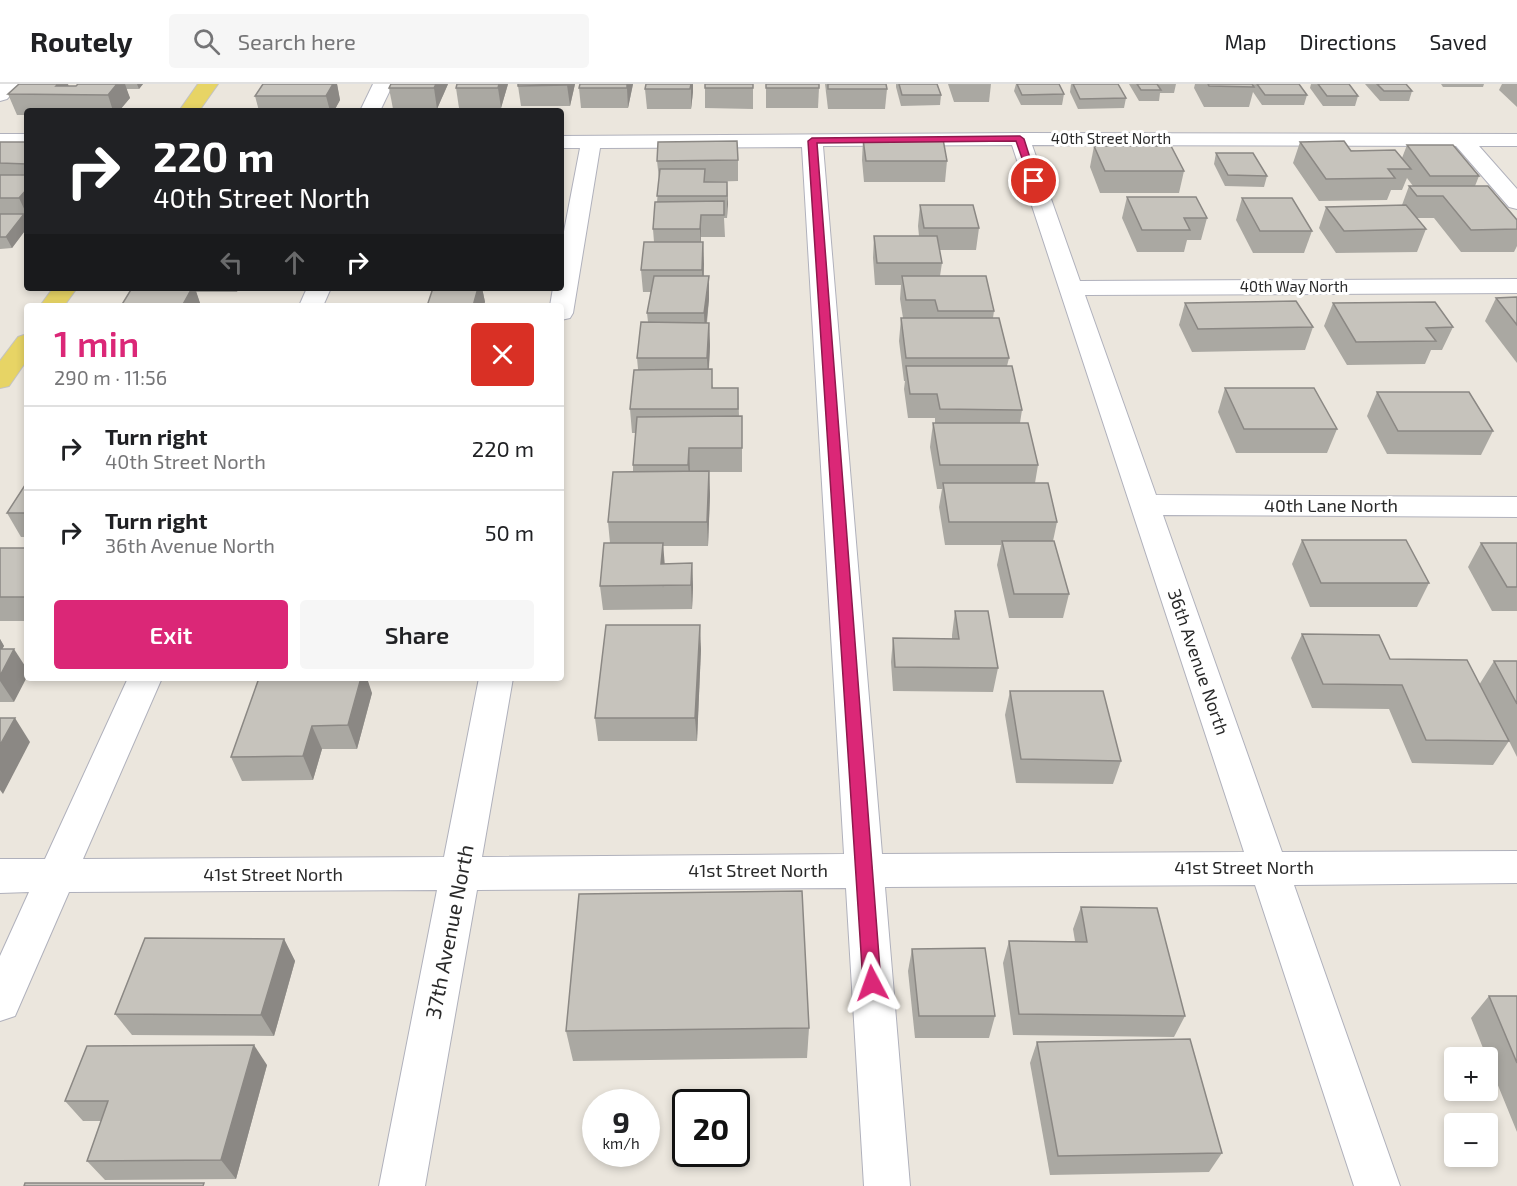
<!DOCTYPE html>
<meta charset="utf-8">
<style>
:root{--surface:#fff;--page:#f6f6f6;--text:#202124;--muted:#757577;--line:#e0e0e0;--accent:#db2777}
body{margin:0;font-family:"Exo 2",sans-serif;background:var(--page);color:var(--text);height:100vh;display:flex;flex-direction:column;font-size:22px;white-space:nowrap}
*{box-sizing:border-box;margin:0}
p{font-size:20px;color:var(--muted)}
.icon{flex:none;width:33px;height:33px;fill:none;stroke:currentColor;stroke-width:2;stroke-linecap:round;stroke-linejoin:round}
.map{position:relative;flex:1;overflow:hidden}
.sheet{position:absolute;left:24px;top:219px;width:540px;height:378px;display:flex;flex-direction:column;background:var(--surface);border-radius:6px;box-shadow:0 3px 9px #0003}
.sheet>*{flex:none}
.hud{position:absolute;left:24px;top:24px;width:540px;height:183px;border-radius:6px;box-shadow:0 3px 9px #0003;background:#202124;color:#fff;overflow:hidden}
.buttons{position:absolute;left:1444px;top:963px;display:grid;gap:12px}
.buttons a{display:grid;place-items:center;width:54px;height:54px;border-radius:6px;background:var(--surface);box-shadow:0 3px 9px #0003;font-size:30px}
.speed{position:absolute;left:582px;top:1005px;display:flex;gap:12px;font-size:30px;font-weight:700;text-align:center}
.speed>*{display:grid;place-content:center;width:78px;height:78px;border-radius:50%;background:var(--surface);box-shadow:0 3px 9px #0003;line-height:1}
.speed small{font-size:15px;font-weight:400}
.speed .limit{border:3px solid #111;border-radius:9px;background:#fff;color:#111}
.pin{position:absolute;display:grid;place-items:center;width:51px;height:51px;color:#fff;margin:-26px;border:3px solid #fff;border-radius:50%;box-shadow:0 2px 6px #0007}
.me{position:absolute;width:66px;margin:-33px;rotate:356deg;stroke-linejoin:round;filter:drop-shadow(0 0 4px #0008)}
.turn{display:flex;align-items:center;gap:21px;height:126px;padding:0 30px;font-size:27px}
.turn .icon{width:78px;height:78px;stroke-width:2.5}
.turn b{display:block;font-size:42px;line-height:51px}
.lanes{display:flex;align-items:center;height:57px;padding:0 30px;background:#0003;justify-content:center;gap:30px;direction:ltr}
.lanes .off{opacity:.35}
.round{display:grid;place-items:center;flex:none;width:63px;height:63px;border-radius:6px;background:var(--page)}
.headline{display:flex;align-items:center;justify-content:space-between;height:102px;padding:0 30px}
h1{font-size:36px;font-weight:600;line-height:45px;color:var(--accent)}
.primary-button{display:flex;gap:12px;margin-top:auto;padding:12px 30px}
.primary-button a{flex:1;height:69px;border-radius:6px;background:var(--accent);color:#fff;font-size:24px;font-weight:600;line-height:69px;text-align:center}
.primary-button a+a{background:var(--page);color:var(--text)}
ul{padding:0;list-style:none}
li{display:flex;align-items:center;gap:18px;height:84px;padding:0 30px;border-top:2px solid var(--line)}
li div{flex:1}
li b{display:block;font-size:22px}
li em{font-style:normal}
header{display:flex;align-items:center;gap:36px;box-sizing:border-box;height:84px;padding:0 30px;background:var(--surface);border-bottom:2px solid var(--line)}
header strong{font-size:28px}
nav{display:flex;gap:33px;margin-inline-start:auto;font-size:21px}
.search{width:420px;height:54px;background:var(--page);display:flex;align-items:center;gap:15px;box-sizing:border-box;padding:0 21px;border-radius:6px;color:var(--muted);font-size:22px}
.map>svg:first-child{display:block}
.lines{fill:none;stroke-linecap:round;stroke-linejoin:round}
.minor-casing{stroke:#b0b1bc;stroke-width:2}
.major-casing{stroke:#c3c3c3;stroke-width:2}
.minor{fill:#fff;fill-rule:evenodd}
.major{fill:#e7d465;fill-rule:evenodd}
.wall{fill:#aaa8a2}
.shaded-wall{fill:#8b8884}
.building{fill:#c6c3bc;stroke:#8b8884;stroke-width:1.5}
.route{fill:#db2777;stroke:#8e194d;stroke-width:1.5}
.labels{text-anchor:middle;stroke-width:6;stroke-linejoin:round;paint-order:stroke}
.far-street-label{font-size:15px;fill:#2a2a2a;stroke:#fff}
.street-label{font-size:18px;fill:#2a2a2a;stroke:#fff}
.near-street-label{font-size:21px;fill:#2a2a2a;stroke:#fff}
</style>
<header>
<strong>Routely</strong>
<div class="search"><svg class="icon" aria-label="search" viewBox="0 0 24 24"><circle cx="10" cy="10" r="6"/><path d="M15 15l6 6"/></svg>Search here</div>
<nav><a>Map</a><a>Directions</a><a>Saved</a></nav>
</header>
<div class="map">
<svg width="1517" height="1102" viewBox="0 0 1517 1102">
<rect width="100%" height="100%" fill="#ebe6dd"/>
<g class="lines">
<g class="minor-casing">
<g id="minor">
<polygon points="0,0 21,0 7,15 0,17"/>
<polygon points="373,0 393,0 380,27 360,27"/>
<path d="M1020,49L1517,50V62H1479L1517,105V125L1509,123L1456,62L1032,61L1080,197L1517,195V209L1085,211L1156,411L1517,413V433L1163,431L1282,768L1517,767V799L1294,801L1400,1102H1354L1255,801L885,803L910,1102H864L846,804L477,806L425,1102H379L437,806L69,808L15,932L0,937V872L29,808L0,809V775H45L128,594H162L83,775L444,773L479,594H513L482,773L844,770L802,63L600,64L573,229L570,234L561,236V222H550L553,204H561V163L580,64H561V52ZM1012,61L1244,768L882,770L823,62Z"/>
<rect x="0" y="50" width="27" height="12"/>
<polygon points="307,204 331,204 323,222 299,222"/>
</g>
</g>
<g class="major-casing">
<g id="major">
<polygon points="198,0 218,0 199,27 179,27"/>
<polygon points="53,204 77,204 64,222 40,222"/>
<polygon points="27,250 27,276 9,302 0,304 0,277 18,253"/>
</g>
</g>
<use href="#minor" class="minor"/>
<use href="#major" class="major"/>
</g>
<g class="wall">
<polygon points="19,0 68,0 68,2 76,2 78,0 143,0 139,5 126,5 130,14 119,27 27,27 27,31 17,31 8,10"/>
<polygon points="337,0 340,16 334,27 259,27 255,12"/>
<polygon points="391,0 448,0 437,25 393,25 389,4"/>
<polygon points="457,0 508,0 501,24 459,24 456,4"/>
<polygon points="575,0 570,22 521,22 518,2"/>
<polygon points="633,0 628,24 581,24 579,4"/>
<polygon points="693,0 693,8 691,25 647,25 645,5"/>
<polygon points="705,0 753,0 753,25 705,24"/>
<polygon points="766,0 819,4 818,24 766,24"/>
<polygon points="825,0 886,0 887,5 885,25 828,25"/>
<polygon points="896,0 937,0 941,11 940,21 901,22 896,3"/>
<polygon points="948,0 991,0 989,18 954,18"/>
<polygon points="1016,0 1059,0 1064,10 1062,21 1021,21 1014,7"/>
<polygon points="1071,0 1118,0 1126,14 1124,24 1078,25 1070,8"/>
<polygon points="1129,0 1176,0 1174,9 1160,9 1159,17 1139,17"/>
<polygon points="1195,0 1299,0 1307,11 1304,21 1262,21 1253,8 1249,23 1204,23 1194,4"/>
<polygon points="1311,0 1349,0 1358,12 1355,22 1323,22 1310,4"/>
<polygon points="1365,0 1406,0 1412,7 1409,17 1380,17"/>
<polygon points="1441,0 1484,0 1483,3 1443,3"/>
<polygon points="1502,0 1517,0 1517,23 1499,6"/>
<polygon points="863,55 947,77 945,98 864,98 862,76"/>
<polygon points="0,58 27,58 27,144 12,164 0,165"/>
<polygon points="1300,58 1402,74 1407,61 1479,92 1475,102 1517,136 1517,162 1514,168 1461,168 1434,134 1416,134 1426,145 1417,168 1336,169 1319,144 1326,123 1402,121 1409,102 1413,102 1407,94 1402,106 1391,106 1387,116 1319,117 1293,79"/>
<polygon points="1094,62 1184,87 1179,109 1100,109 1090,83"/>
<polygon points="1216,69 1267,92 1264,103 1225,102 1214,80"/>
<polygon points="738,76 738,97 706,98 727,98 727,134 724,134 725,153 701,153 701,158 703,158 704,192 709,215 707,239 709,239 710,262 709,285 713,304 738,304 739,332 742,332 742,388 709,388 710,411 708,462 663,462 664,480 692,479 693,503 692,525 603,526 600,502 610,459 608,438 633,388 633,381 636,349 632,349 630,325 638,285 637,274 648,238 647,229 651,208 643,208 641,186 654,158 653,145 657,118 659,95 657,77"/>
<polygon points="1127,113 1207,134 1201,156 1187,156 1184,168 1137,168 1122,134"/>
<polygon points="1242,114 1312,147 1304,169 1253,169 1236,136"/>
<polygon points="920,121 979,144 976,166 939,166 942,179 940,192 994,227 993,234 1009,274 1007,282 1022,326 1020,339 1038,381 1035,399 1057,438 1053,457 1069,510 1063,534 1009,534 997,481 1001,461 945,461 939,423 942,405 937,405 930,363 933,339 935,339 935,334 908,334 904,305 905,297 904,297 899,257 901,234 903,234 900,215 901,201 875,201 873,174 874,152 919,152 918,142"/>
<polygon points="132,204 239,204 237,208 196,208 201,222"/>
<polygon points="368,204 482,204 485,218 483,222 427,222 432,207 369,207"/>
<polygon points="1517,213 1517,279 1485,237 1496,214"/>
<polygon points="1185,219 1313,243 1305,266 1192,268 1179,241"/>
<polygon points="1333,219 1453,243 1442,266 1431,266 1425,280 1347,281 1324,242"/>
<polygon points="1225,304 1337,345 1327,369 1236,369 1218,328"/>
<polygon points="1377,308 1493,347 1481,371 1387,370 1367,332"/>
<polygon points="27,398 27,453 21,453 7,429"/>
<polygon points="1302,456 1429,499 1417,523 1310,523 1292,480"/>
<polygon points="1481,459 1517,459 1517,527 1492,527 1468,483"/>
<rect x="0" y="464" width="27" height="73"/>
<polygon points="955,527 998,584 993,608 893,607 891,578 893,554 952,555 952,551"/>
<polygon points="1302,550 1479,601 1494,577 1517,577 1517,673 1509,657 1493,681 1412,679 1389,625 1312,624 1291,574"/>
<polygon points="0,555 4,562 2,565 14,618 0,618"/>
<polygon points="701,565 697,657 598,657 595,634"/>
<polygon points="1010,607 1121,677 1113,700 1016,699 1005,631"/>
<polygon points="372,609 357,665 322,665 313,696 242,697 231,673"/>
<polygon points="1081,823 1185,932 1174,953 1013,951 1003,879 1009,857 1075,857 1073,845"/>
<polygon points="284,855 295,877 274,952 132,951 115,930"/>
<polygon points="912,865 995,932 989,954 915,954 908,887"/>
<polygon points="1489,912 1517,912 1517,1048 1488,977 1488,974 1487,974 1471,934"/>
<polygon points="809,944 807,974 573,977 566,947"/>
<polygon points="1037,958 1222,1069 1209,1088 1050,1091 1030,979"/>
<polygon points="267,981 236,1095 105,1096 87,1077 101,1037 83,1037 65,1017"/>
</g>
<g class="shaded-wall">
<polygon points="58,0 68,0 72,11 56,2"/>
<polygon points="117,0 125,0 130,14 119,27 113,27 108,11"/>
<polygon points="137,0 143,0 139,5"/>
<polygon points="332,0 337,0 340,16 334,27 330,27 326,12"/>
<polygon points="436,0 448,0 437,25 434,4"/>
<polygon points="499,0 508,0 501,24 498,4"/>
<polygon points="568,0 575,0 570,22 567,1"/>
<polygon points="627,0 633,0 628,24 627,4"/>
<polygon points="691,0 693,0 693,8 691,25"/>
<polygon points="727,98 728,120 727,134"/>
<polygon points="27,105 27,131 19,114"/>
<polygon points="24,130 27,136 27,144 12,164 6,153"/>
<polygon points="701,131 701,167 700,145"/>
<polygon points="703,158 704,180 703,208 702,186"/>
<polygon points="709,192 709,215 705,252 704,229"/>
<polygon points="192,204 195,204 201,222 182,222"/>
<polygon points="478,204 482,204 485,218 483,222 473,222"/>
<polygon points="709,239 710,262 708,297 707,274"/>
<polygon points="689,364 690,388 690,405 688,381"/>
<polygon points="709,387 710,411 708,462 707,438"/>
<polygon points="663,459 665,483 663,504 661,480"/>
<polygon points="692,479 693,503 692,525 691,501"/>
<polygon points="700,541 701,565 697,657 695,634"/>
<polygon points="0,555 4,562 0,569"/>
<polygon points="14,565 27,585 27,593 14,618 0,597 0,592"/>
<polygon points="361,594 367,594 372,609 357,665 348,641"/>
<polygon points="15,634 30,658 3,710 0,706 0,661"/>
<polygon points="312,642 322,665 313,696 303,672"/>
<polygon points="284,855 295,877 274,952 261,931"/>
<polygon points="254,961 267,981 236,1095 221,1076"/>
</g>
<g class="building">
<polygon points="19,0 58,0 56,2 76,2 78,0 117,0 108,11 8,10"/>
<polygon points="263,0 333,0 326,12 255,12"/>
<polygon points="391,0 436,0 434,4 389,4"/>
<polygon points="457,0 499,0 498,4 456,4"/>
<polygon points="518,0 568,0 567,1 518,2"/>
<polygon points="580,0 627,0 627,4 579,4"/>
<polygon points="646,0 691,0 690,5 645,5"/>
<rect x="705" y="0" width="48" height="4"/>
<rect x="766" y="0" width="53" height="4"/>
<polygon points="828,0 886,0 887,5 828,5"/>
<polygon points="899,0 937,0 941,11 902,11"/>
<polygon points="1017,0 1059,0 1064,10 1022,11"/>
<polygon points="1073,0 1118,0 1126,14 1080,15"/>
<polygon points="1137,0 1157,0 1161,6 1141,6"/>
<polygon points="1208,0 1252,0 1254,3 1209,2"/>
<polygon points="1257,0 1299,0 1307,11 1265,11"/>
<polygon points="1318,0 1349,0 1358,12 1327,12"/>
<polygon points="1377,0 1406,0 1412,7 1384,7"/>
<polygon points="863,55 943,55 947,77 866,77"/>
<polygon points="737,57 738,76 657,77 658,58"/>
<polygon points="1344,57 1351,67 1395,66 1411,85 1388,85 1395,94 1326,95 1300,58"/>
<polygon points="0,58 27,58 27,80 0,79"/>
<polygon points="1407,61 1453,61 1479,92 1430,92"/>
<polygon points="1094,62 1171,62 1184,87 1105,87"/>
<polygon points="1216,69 1253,69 1267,92 1228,91"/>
<polygon points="660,85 705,85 704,98 727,98 727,112 657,112"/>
<polygon points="0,91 27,91 27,105 19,114 0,114"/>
<polygon points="1409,102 1488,102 1517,136 1517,145 1471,146 1443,112 1417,112"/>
<polygon points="1127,113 1196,113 1207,134 1184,134 1190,146 1142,146"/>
<polygon points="1242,114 1292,114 1312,147 1260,147"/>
<polygon points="724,117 724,131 701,131 700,145 653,145 655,118"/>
<polygon points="920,121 973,121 979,144 924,144"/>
<polygon points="1406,121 1426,145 1344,147 1326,123"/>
<polygon points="0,130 24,130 6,153 0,153"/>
<polygon points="874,152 937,152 942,179 877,179"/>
<polygon points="644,158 703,158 702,186 641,186"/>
<polygon points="654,192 709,192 704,229 647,229"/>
<polygon points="902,192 986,192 994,227 938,227 935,216 906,216"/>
<polygon points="132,204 192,204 182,222 121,222"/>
<polygon points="433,204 478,204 473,222 427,222"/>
<polygon points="1517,213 1517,241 1496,214"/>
<polygon points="1296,217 1313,243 1198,245 1185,219"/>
<polygon points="1435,218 1453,243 1426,244 1436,257 1356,258 1333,219"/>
<polygon points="901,234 999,234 1009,274 906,274"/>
<polygon points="641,238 709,239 707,274 637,274"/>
<polygon points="906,282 1012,282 1022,326 940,325 937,310 910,310"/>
<polygon points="712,285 712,304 738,304 738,325 630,325 634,286"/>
<polygon points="1225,304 1314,304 1337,345 1244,345"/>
<polygon points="1377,308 1469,308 1493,347 1398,347"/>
<polygon points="742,332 742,364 689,364 688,381 633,381 637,333"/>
<polygon points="933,339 1028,339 1038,381 940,381"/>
<polygon points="709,387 707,438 608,438 613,388"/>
<polygon points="27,398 27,429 7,429"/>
<polygon points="943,399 1048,399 1057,438 949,438"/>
<polygon points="1302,456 1406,456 1429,499 1321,499"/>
<polygon points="1002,457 1054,457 1069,510 1014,510"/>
<polygon points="604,459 663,459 661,480 692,479 691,501 600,502"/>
<polygon points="1481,459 1517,459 1517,503 1507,503"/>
<rect x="0" y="464" width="27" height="49"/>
<polygon points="955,527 988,527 998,584 895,583 893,554 959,555"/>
<polygon points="606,541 700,541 695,634 595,634"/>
<polygon points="1302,550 1379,551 1390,575 1467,576 1509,657 1426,656 1402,601 1323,600"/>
<polygon points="0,565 14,565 0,592"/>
<polygon points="1494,577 1517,577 1517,620"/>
<polygon points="259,594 361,594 348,641 312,642 303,672 231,673"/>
<polygon points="1010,607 1103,607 1121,677 1021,675"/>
<polygon points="0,634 15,634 0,661"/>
<polygon points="802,807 809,944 566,947 579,810"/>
<polygon points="1081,823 1157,824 1185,932 1019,930 1009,857 1087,858"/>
<polygon points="145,854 284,855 261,931 115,930"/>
<polygon points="985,864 995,932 919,932 912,865"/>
<polygon points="1489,912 1517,912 1517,979"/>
<polygon points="1190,955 1222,1069 1058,1072 1037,958"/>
<polygon points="254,961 221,1076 87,1077 108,1017 65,1017 87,962"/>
<polygon points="25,1099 204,1099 203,1102 24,1102"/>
</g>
<polygon class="route" points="1020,52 1024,55 1038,99 1030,97 1016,57 817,59 881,899 878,905 872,907 866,905 863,899 808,57 812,54"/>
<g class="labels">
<g class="far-street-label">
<text x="1111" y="60">40th Street North</text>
<text x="1294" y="208">40th Way North</text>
</g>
<g class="street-label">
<text x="1331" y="428">40th Lane North</text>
<text transform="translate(1198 578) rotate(71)" y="6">36th Avenue North</text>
<text x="1244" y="790">41st Street North</text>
<text x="758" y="793">41st Street North</text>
<text x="273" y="797">41st Street North</text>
</g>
<g class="near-street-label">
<text transform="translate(450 848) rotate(-79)" y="7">37th Avenue North</text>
</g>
</g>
</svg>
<div class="buttons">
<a>+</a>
<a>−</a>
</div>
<div class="speed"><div>9<small>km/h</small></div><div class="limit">20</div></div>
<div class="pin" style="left:1034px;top:97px;background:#d93025"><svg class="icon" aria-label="arrive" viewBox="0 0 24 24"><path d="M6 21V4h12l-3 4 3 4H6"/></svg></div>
<svg class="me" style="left:872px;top:899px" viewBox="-20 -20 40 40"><path d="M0-17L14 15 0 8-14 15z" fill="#db2777" stroke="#fff" stroke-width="4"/></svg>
<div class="hud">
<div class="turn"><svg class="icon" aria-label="right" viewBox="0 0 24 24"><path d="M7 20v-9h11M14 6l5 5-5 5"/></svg><div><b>220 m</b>40th Street North</div></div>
<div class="lanes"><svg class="icon off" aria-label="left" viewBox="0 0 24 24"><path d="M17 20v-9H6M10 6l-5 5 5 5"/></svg><svg class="icon off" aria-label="ahead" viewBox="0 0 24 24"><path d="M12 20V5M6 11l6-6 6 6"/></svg><svg class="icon" aria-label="right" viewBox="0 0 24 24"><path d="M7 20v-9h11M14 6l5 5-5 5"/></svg></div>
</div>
<section class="sheet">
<div class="headline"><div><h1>1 min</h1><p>290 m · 11:56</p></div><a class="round" style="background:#d93025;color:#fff"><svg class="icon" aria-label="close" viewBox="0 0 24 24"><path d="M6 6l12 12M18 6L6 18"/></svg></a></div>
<ul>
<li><svg class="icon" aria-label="right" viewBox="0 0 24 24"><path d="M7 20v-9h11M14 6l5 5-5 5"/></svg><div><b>Turn right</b><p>40th Street North</p></div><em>220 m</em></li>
<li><svg class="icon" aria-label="right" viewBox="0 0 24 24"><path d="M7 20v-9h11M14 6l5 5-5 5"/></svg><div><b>Turn right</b><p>36th Avenue North</p></div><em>50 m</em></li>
</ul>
<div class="primary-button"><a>Exit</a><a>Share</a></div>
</section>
</div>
